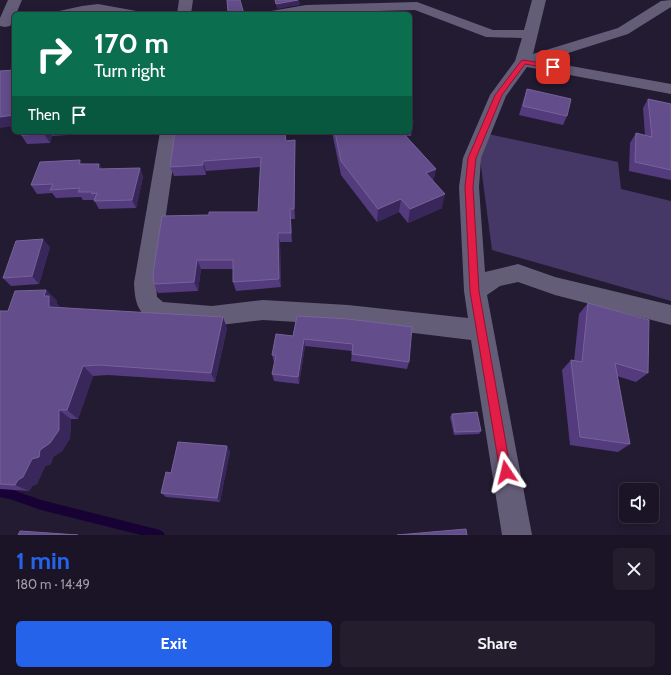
<!DOCTYPE html>
<meta charset="utf-8">
<style>
:root{--surface:#1a1426;--page:#231d2e;--text:#f1f3f6;--muted:#9f9ea7;--line:#383343;--accent:#2563eb}
body{margin:0;font-family:Cabin,sans-serif;background:var(--page);color:var(--text);height:100vh;display:flex;flex-direction:column;font-size:15px;white-space:nowrap}
*{box-sizing:border-box;margin:0}
p{font-size:13px;color:var(--muted)}
.icon{flex:none;width:22px;height:22px;fill:none;stroke:currentColor;stroke-width:2;stroke-linecap:round;stroke-linejoin:round}
.map{position:relative;height:535px;overflow:hidden}
.panel{display:flex;flex-direction:column;background:var(--surface);flex:1}
.panel>*{flex:none}
.top-card{position:absolute;left:12px;top:12px;width:400px;height:122px;border-radius:6px;box-shadow:0 2px 10px #0003,0 0 0 1px var(--line);background:#0b6e4f;color:#fff;overflow:hidden}
.fabs{position:absolute;left:619px;top:483px;display:grid;gap:8px}
.fabs a{display:grid;place-items:center;width:40px;height:40px;border-radius:6px;background:var(--surface);box-shadow:0 2px 10px #0003,0 0 0 1px var(--line);font-size:20px}
.pin{position:absolute;display:grid;place-items:center;width:34px;height:34px;color:#fff;margin:-17px;border-radius:8px;box-shadow:0 2px 6px #0006}
.me{position:absolute;width:44px;margin:-22px;rotate:350deg;stroke-linejoin:round;filter:drop-shadow(0 0 3px #0008)}
.turn{display:flex;align-items:center;gap:14px;height:84px;padding:0 16px;font-size:18px}
.turn .icon{width:52px;height:52px;stroke-width:2.5}
.turn b{display:block;font-size:28px;line-height:34px}
.then{display:flex;align-items:center;height:38px;padding:0 16px;background:#0003;gap:8px;font-size:15px}
.round{display:grid;place-items:center;flex:none;width:42px;height:42px;border-radius:6px;background:var(--page)}
.summary{display:flex;align-items:center;justify-content:space-between;height:68px;padding:0 16px}
h1{font-size:24px;font-weight:700;line-height:30px;color:var(--accent)}
.action{display:flex;gap:8px;margin-top:auto;padding:8px 16px}
.action a{flex:1;height:46px;border-radius:6px;background:var(--accent);color:#fff;font-size:16px;font-weight:700;line-height:46px;text-align:center}
.action a+a{background:var(--page);color:var(--text)}
.map>svg:first-child{display:block}
.green{fill:#463866}
.lines{fill:none;stroke-linecap:round;stroke-linejoin:round}
.stream{fill:#180134;fill-rule:evenodd}
.street{fill:#645d78;fill-rule:evenodd}
.wall{fill:#543b7e}
.shaded-wall{fill:#39275b}
.building{fill:#634d8a;stroke:#77639a}
.route{fill:#e11d48;stroke:#92132f}
</style>
<div class="map">
<svg width="671" height="535" viewBox="0 0 671 535">
<rect width="100%" height="100%" fill="#221b32"/>
<polygon class="green" points="488,134 618,162 621,189 671,201 671,301 492,250 480,159"/>
<g class="lines">
<polygon class="stream" points="0,487 10,489 41,500 160,530 163,532 165,535 141,535 41,510 10,499 0,497"/>
<g class="street">
<polygon points="8,0 22,0 16,14 14,14 14,19 10,26 5,27 0,26 0,18"/>
<polygon points="179,0 193,0 191,14 177,14"/>
<path d="M532,0H546L533,54L618,28L661,1L671,0V7L628,34L543,61L671,84V94L527,67L506,96L481,158L479,187L485,272L518,264L555,277L671,305V325L555,295L518,282L500,286L487,295L532,535H502L471,340L348,325L263,320L212,326L157,322C137,315 135,302 134,283L160,132H178L156,283L157,297L163,302L212,306L263,300L348,305L468,318L464,291L459,187L463,158L490,95L515,61L522,38L486,37L415,10L269,14L271,11L306,5L417,2L493,30H524Z"/>
<polygon points="98,4 131,10 136,11 138,14 57,14 59,11 82,6"/>
</g>
</g>
<g class="wall">
<polygon points="527,89 567,116 563,125 519,115 524,98"/>
<polygon points="648,99 671,104 671,180 629,171 630,143 636,133 645,135 643,108"/>
<polygon points="410,112 413,122 411,136 406,136 436,169 433,181 442,208 408,223 399,212 377,222 341,175 332,132 410,132"/>
<polygon points="22,132 115,132 52,136 50,143 27,144 21,135"/>
<polygon points="286,141 295,150 295,219 291,219 292,242 280,242 281,287 236,291 233,282 233,269 201,269 198,291 158,293 154,284 209,215 258,212 260,167 206,171 206,175 174,176 170,167"/>
<polygon points="80,160 82,164 99,164 102,169 140,168 143,177 136,208 99,209 94,200 83,200 81,197 56,198 52,193 37,194 31,185"/>
<polygon points="50,247 39,284 11,286 3,278"/>
<polygon points="46,290 57,301 56,303 60,307 227,328 215,382 108,375 93,376 78,419 71,419 70,438 62,451 53,457 51,464 45,466 37,484 32,486 29,491 0,489 0,311 8,311"/>
<polygon points="588,303 648,373 636,382 617,376 630,444 618,452 570,445 562,370 571,360 574,361 579,314"/>
<polygon points="297,316 409,362 407,369 351,361 352,351 305,346 299,384 274,381 272,374 275,362 274,362 272,355 293,336"/>
<polygon points="452,414 481,431 479,434 454,435 450,417"/>
<polygon points="230,451 220,502 166,497 161,493 171,473"/>
</g>
<g class="shaded-wall">
<polygon points="299,0 300,5 277,9 276,4"/>
<polygon points="14,115 14,126 0,128 0,117"/>
<polygon points="45,132 50,132 52,136 50,143 44,134"/>
<polygon points="295,140 295,219 294,209"/>
<polygon points="80,160 85,169 79,164"/>
<polygon points="203,161 206,171 206,175 203,165"/>
<polygon points="99,164 104,173 98,169"/>
<polygon points="140,168 143,177 136,208 132,200"/>
<polygon points="436,169 433,183 426,173"/>
<polygon points="445,194 442,208 408,223 410,209"/>
<polygon points="401,199 399,212 377,222 378,209"/>
<polygon points="290,209 291,219 292,242 291,233"/>
<polygon points="278,233 280,242 281,287 279,279"/>
<polygon points="43,239 50,247 39,284 32,276"/>
<polygon points="197,260 201,269 198,291 194,282"/>
<polygon points="46,290 57,301 56,303 60,307 49,307 44,296"/>
<polygon points="223,317 227,328 215,382 211,373"/>
<polygon points="304,339 305,346 299,384 298,377"/>
<polygon points="83,366 93,376 78,419 67,410"/>
<polygon points="59,410 71,419 70,438 62,451 53,457 51,464 45,466 37,484 32,486 29,491 15,485 18,480 32,459 40,450"/>
<polygon points="227,446 230,451 220,502 217,498"/>
</g>
<g class="building">
<polygon points="227,0 240,0 244,14 205,14 228,12"/>
<polygon points="275,0 298,0 276,4"/>
<polygon points="14,70 14,115 0,117 0,71"/>
<polygon points="527,89 571,99 567,116 523,106"/>
<polygon points="648,99 671,104 671,170 635,162 636,133 652,137"/>
<polygon points="410,112 413,122 410,122"/>
<polygon points="22,132 45,132 44,134 21,135"/>
<polygon points="175,132 285,132 286,141 295,140 294,209 290,209 291,233 278,233 279,279 233,282 233,260 197,260 194,282 154,284 153,274 162,216 209,215 209,212 258,212 261,157 203,161 203,165 170,167"/>
<polygon points="335,132 402,132 436,169 426,173 445,194 410,209 401,199 378,209 341,161"/>
<polygon points="80,160 79,164 99,164 98,169 140,168 132,200 94,201 97,193 92,194 92,192 78,192 80,188 50,190 53,184 31,185 40,162"/>
<polygon points="43,239 32,276 3,278 16,241"/>
<polygon points="46,290 44,296 49,296 49,307 223,317 211,373 99,365 83,366 67,410 59,410 59,430 50,443 40,450 39,457 32,459 23,477 18,480 15,485 0,484 0,311 8,311 15,291"/>
<polygon points="588,303 649,320 648,373 615,363 630,444 580,437 571,360 582,362"/>
<polygon points="297,316 348,319 412,327 409,362 352,354 353,344 304,339 298,377 272,374 276,355 272,355 276,334 293,336"/>
<polygon points="477,412 481,431 455,432 452,414"/>
<polygon points="178,442 227,446 217,498 161,493 166,472 171,473"/>
<polygon points="466,529 467,535 397,535"/>
<polygon points="20,531 78,535 18,535"/>
</g>
<polygon class="route" points="523,60 553,65 556,67 553,69 525,64 502,95 476,158 473,187 479,291 511,472 510,476 506,478 501,476 500,472 470,291 465,187 468,158 495,95 521,61"/>
</svg>
<div class="fabs">
<a><svg class="icon" aria-label="sound" viewBox="0 0 24 24"><path d="M4 9h4l5-4v14l-5-4H4zM17 9q2 3 0 6"/></svg></a>
</div>
<div class="pin" style="left:553px;top:67px;background:#d93025"><svg class="icon" aria-label="arrive" viewBox="0 0 24 24"><path d="M6 21V4h12l-3 4 3 4H6"/></svg></div>
<svg class="me" style="left:506px;top:472px" viewBox="-20 -20 40 40"><path d="M0-17L14 15 0 8-14 15z" fill="#e11d48" stroke="#fff" stroke-width="4"/></svg>
<div class="top-card">
<div class="turn"><svg class="icon" aria-label="right" viewBox="0 0 24 24"><path d="M7 20v-9h11M14 6l5 5-5 5"/></svg><div><b>170 m</b>Turn right</div></div>
<div class="then">Then<svg class="icon" aria-label="arrive" viewBox="0 0 24 24"><path d="M6 21V4h12l-3 4 3 4H6"/></svg></div>
</div>
</div>
<section class="panel">
<div class="summary"><div><h1>1 min</h1><p>180 m · 14:49</p></div><a class="round"><svg class="icon" aria-label="close" viewBox="0 0 24 24"><path d="M6 6l12 12M18 6L6 18"/></svg></a></div>
<div class="action"><a>Exit</a><a>Share</a></div>
</section>
